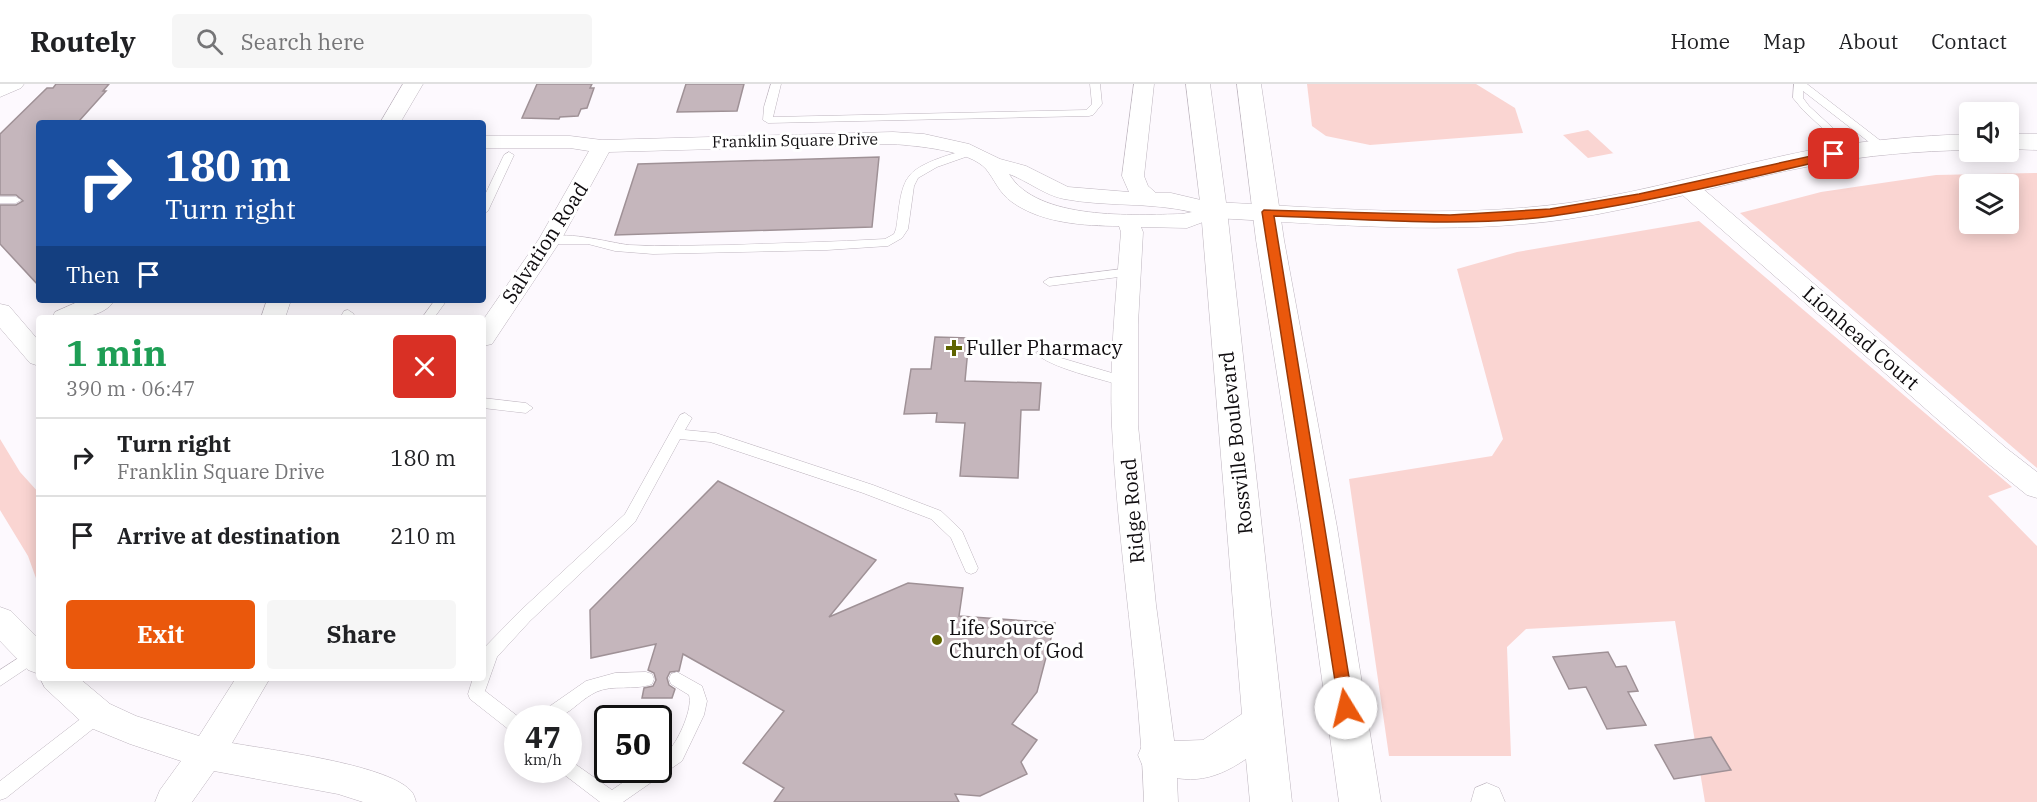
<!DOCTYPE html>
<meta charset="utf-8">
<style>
:root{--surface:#fff;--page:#f6f6f6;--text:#202124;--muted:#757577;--line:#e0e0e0;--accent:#ea580c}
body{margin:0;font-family:"IBM Plex Serif",serif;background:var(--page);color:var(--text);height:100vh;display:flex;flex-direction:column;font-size:22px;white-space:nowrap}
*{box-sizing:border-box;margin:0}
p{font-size:20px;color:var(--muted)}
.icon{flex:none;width:33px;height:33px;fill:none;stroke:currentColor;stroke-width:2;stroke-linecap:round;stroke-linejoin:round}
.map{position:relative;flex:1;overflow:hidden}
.drawer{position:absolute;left:36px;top:231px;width:450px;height:366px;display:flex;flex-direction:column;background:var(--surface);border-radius:6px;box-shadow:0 3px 15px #0003}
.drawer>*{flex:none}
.top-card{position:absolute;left:36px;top:36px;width:450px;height:183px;border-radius:6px;box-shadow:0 3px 15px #0003;background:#1a4fa0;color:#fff;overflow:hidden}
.controls{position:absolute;left:1959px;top:18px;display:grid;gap:12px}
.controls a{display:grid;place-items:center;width:60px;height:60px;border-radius:6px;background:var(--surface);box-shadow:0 3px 15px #0003;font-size:30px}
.speed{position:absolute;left:504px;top:621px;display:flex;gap:12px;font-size:30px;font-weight:700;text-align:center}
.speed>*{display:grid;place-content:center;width:78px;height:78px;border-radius:50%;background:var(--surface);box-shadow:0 3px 15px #0003;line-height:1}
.speed small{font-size:15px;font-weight:400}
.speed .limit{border:3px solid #111;border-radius:9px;background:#fff;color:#111}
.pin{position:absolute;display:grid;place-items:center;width:51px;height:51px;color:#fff;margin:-26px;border-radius:12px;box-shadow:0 3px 9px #0006}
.me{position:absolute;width:66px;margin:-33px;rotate:351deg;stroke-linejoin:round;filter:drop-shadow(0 0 4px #0008)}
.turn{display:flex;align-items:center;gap:21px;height:126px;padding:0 30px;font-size:27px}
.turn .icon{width:78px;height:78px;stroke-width:2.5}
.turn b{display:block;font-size:42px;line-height:51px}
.then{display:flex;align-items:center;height:57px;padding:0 30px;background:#0003;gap:12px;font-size:22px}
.round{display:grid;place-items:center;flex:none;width:63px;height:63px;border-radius:6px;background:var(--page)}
.head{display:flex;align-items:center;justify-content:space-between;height:102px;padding:0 30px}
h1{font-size:36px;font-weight:800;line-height:45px;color:#1e9e55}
.cta{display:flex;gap:12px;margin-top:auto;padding:12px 30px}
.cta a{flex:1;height:69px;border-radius:6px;background:var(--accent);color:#fff;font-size:24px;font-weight:800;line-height:69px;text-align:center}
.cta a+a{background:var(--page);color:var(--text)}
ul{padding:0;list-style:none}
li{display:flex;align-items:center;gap:18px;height:78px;padding:0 30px;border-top:2px solid var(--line)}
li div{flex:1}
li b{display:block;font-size:22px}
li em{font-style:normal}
header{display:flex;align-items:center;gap:36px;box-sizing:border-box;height:84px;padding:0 30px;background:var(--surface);border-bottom:2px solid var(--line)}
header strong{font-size:28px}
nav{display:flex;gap:33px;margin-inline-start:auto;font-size:21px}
.search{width:420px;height:54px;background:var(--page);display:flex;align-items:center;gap:15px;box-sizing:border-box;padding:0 21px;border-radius:6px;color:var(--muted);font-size:22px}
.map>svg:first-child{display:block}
.green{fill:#fad5d2;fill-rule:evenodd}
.building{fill:#c5b6bc;stroke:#9f9196;stroke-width:1.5}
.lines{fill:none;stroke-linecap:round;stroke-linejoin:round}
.service-casing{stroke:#bdb4be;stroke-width:1}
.minor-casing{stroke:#bdb4be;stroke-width:1}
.tertiary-casing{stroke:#bdb4be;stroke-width:1}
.secondary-casing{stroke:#bdb4be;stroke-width:1}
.service{fill:#fff;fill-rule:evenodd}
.minor{fill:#fff;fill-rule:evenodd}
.tertiary{fill:#fff;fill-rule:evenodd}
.secondary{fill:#fff;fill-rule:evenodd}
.route{fill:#ea580c;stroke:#983908;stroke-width:1.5}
.poi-dot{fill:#5f6400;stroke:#fff;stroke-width:2}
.labels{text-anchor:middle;stroke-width:6;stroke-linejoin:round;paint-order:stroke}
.far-street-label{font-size:16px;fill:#0f0c0f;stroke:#fff}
.street-label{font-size:20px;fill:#0f0c0f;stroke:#fff}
.poi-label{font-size:20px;fill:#0f0c0f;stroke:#fff;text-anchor:start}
</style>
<header>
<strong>Routely</strong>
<div class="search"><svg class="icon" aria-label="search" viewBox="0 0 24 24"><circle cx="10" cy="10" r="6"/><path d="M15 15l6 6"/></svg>Search here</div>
<nav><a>Home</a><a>Map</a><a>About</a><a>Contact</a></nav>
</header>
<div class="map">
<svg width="2037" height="718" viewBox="0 0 2037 718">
<rect width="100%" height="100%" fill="#fdf9fe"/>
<g class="green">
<polygon points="1307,0 1476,0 1515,24 1523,49 1370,61 1326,52 1312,42"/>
<polygon points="1588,46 1613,69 1614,69 1588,74 1563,51"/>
<path d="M2037,89V384L1740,129L1821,108L1936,91ZM1970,100H2008V140H1970Z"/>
<polygon points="1699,137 2012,403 1988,412 2037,462 2037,718 1705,718 1675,537 1526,545 1507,563 1511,672 1389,672 1349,395 1492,372 1503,355 1457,185 1517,168"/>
<polygon points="0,355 20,388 39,409 39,494 37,497 28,472 0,426"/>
</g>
<g class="building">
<polygon points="56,0 109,0 103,7 106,7 79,37 39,39 39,202 0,160 0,121 16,121 23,117 16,111 0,111 0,50 47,4 53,4"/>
<polygon points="537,0 592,0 590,4 594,4 587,24 581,25 578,32 560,33 559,35 522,34"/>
<polygon points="686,0 744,0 737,27 677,28"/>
<polygon points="879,73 872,143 615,151 638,80"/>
<polygon points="935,253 969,254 965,297 1041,299 1039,326 1021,326 1018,394 960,392 965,339 936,338 937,329 904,330 911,285 931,285"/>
<polygon points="718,397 876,476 829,533 908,499 963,504 959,532 1055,539 1037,608 1012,640 1037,656 1021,678 1027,690 980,712 955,710 959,718 774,718 784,704 743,679 784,627 683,570 679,587 670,588 667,594 669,601 675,605 672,614 642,614 644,604 653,602 656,596 654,589 648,586 656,560 591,574 590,526"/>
<polygon points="1608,568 1616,583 1626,582 1638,607 1628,608 1646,641 1607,645 1586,603 1569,605 1553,573"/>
<polygon points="1711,653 1731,686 1674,695 1655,661"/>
</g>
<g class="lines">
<g class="service-casing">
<g id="service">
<polygon points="771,0 781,0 773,33 1086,26 1092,20 1090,0 1100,0 1102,20 1093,31 1089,32 768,39 763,36 764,23"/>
<polygon points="1794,0 1807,0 1886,61 1886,65 1878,65 1803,7 1803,14 1809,22 1858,67 1853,70 1849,69 1803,26 1793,14"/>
<path d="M970,65L975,68L974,70L937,83L918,94L914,102L908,145L902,154L888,162L827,166L653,170L615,167L588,160H550L544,156C558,144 611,159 629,161C663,163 696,161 730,161C782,159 834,158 885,155L894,150L896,145C899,129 899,103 910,91C921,78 954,69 970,65Z"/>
<polygon points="509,68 514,71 488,127 483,130 483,115 504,71"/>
<polygon points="0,113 16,113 21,116 16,119 0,119"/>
<polygon points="1130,184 1136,188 1134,191 1049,202 1043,198 1049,194"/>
<polygon points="435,216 447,216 434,234 422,234"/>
<polygon points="348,226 354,230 352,234 340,234 344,227"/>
<path d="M1042,265L1061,274L1129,294L1130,297L1124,302C1104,296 1047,283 1036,269Z"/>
<polygon points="483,314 526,319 533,324 526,329 483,324"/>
<polygon points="685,329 692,334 685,346 716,349 873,401 941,427 962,447 978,484 976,488 971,490 966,488 951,454 931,435 863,409 710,358 680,355 635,438 530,537 497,573 485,607 520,634 518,634 518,650 512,648 470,615 468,610 473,594 483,594 484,564 520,527 625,430 680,331"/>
<polygon points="34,564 39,566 39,576 0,602 0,586"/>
<path d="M646,588L652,590L654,595L652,600C634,607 613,600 596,608C571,621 569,637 538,634L540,629L586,597L615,589Z"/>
<path d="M677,588L702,602L707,617L704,631L682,677L623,718H600L562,689L561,686H568V675L612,706L641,686H658V673C662,671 668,668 670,665C679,655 693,624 689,611L671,600L669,595L671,590Z"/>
<polygon points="98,624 104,626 106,631 104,636 6,714 0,716 0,697 92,626"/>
</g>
</g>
<g class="minor-casing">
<g id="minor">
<polygon points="0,0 24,0 21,4 0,13"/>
<polygon points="403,0 423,0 400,39 380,39"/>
<path d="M1134,0H1154L1144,92L1148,102L1156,109H1171L1222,121L1225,126L1222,131L1187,144L1141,143L1143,148L1138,240V341L1156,521L1176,671L1178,718H1144C1140,593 1118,468 1112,343C1109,278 1116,212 1121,148L1119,142C1084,142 1041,139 1012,118C999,109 995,96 986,85C969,66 917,62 893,60L609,68L561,156L492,260L483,262V236L539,155L589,67L570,64H483V52H570L602,56L893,48L924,50L969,60L1000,75L1026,82L1068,103L1129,108L1122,92ZM1009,90C1028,97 1044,111 1064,115C1106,123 1150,118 1192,128L1182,130C1135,131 1037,137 1009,90Z"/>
<polygon points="1687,97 1695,98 2006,364 2037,388 2037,414 2027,411 1986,378 1679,108 1676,103 1679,98"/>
<path d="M82,216H115C102,236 72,234 52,234L55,228Z"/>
<polygon points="267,216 291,216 285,234 261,234"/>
<polygon points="0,220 9,222 39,257 39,282 30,279 0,244"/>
<polygon points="0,523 11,527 39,555 39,590 28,586 0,557"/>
<path d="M40,594H79L110,620L136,632L199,652L236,594H270L232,659C270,666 385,680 410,706C413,708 415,714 416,718H363L338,710L214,687L192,718H155L160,706L181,677L130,660L86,642L45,604Z"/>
<polygon points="1487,699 1499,704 1505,718 1471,718 1475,704"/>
</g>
</g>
<g class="tertiary-casing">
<g id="tertiary">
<path d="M1970,50V66C1918,67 1867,71 1816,81C1733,96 1652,123 1568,135C1451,152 1331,140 1214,134L1205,132L1201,126L1205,120L1214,118C1331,124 1450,135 1568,119C1652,107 1733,81 1816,65C1867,56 1918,52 1970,50Z"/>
<polygon points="2008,50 2037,50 2037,66 2008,65"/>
</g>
</g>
<g class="secondary-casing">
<g id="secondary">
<path d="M1186,0H1210L1227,126L1292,718H1250L1246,675C1209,700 1185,700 1144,685L1138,671L1144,657L1159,652L1175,657L1203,656L1242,630L1201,126Z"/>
<polygon points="1237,0 1261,0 1284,156 1337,443 1381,718 1339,718 1301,443 1256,156"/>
</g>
</g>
<use href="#service" class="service"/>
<use href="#minor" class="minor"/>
<use href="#tertiary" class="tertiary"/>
<use href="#secondary" class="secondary"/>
</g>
<path class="route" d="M1834,67L1839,70L1838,73C1745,95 1646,119 1552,132C1460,144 1366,135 1274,132L1354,624L1351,629L1346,631L1340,629L1262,128L1264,126L1450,131L1550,125L1639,110Z"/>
<g class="poi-dot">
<path d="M951 255h6v6h6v6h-6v6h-6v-6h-6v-6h6z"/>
<circle cx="937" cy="556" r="6"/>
</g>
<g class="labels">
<g class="far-street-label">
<text transform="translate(795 56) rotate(-1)" y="6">Franklin Square Drive</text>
</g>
<g class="street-label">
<text transform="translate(545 159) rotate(-57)" y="7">Salvation Road</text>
<text transform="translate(1861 254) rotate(41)" y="7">Lionhead Court</text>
<text transform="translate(1236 359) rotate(-96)" y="7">Rossville Boulevard</text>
<text transform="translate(1133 427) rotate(-95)" y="7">Ridge Road</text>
</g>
<g class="poi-label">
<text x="966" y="271">Fuller Pharmacy</text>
<text x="949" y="551">Life Source<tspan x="949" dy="23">Church of God</tspan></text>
</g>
</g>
</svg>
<div class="controls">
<a><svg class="icon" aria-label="sound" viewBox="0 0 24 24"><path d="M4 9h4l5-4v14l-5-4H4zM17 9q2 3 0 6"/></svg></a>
<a><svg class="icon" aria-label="layers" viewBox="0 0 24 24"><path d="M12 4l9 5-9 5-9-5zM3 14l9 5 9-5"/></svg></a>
</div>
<div class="speed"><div>47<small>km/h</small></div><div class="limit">50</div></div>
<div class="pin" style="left:1834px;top:70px;background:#d93025"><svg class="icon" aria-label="arrive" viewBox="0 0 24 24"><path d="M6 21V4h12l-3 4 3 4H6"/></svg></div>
<svg class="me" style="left:1346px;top:624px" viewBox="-20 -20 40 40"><circle r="19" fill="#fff"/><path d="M0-13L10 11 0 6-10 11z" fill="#ea580c"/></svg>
<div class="top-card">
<div class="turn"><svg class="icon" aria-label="right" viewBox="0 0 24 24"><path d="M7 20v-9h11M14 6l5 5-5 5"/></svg><div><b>180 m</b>Turn right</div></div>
<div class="then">Then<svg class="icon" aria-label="arrive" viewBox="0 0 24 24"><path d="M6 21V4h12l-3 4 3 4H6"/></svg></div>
</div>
<section class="drawer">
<div class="head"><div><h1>1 min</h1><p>390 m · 06:47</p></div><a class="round" style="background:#d93025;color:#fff"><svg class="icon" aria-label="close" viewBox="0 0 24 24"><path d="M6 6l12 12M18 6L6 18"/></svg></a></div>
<ul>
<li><svg class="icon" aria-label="right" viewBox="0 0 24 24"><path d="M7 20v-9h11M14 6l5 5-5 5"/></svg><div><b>Turn right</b><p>Franklin Square Drive</p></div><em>180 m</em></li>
<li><svg class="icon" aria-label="arrive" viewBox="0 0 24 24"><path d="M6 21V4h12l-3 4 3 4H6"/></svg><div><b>Arrive at destination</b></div><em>210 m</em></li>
</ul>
<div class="cta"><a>Exit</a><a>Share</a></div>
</section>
</div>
